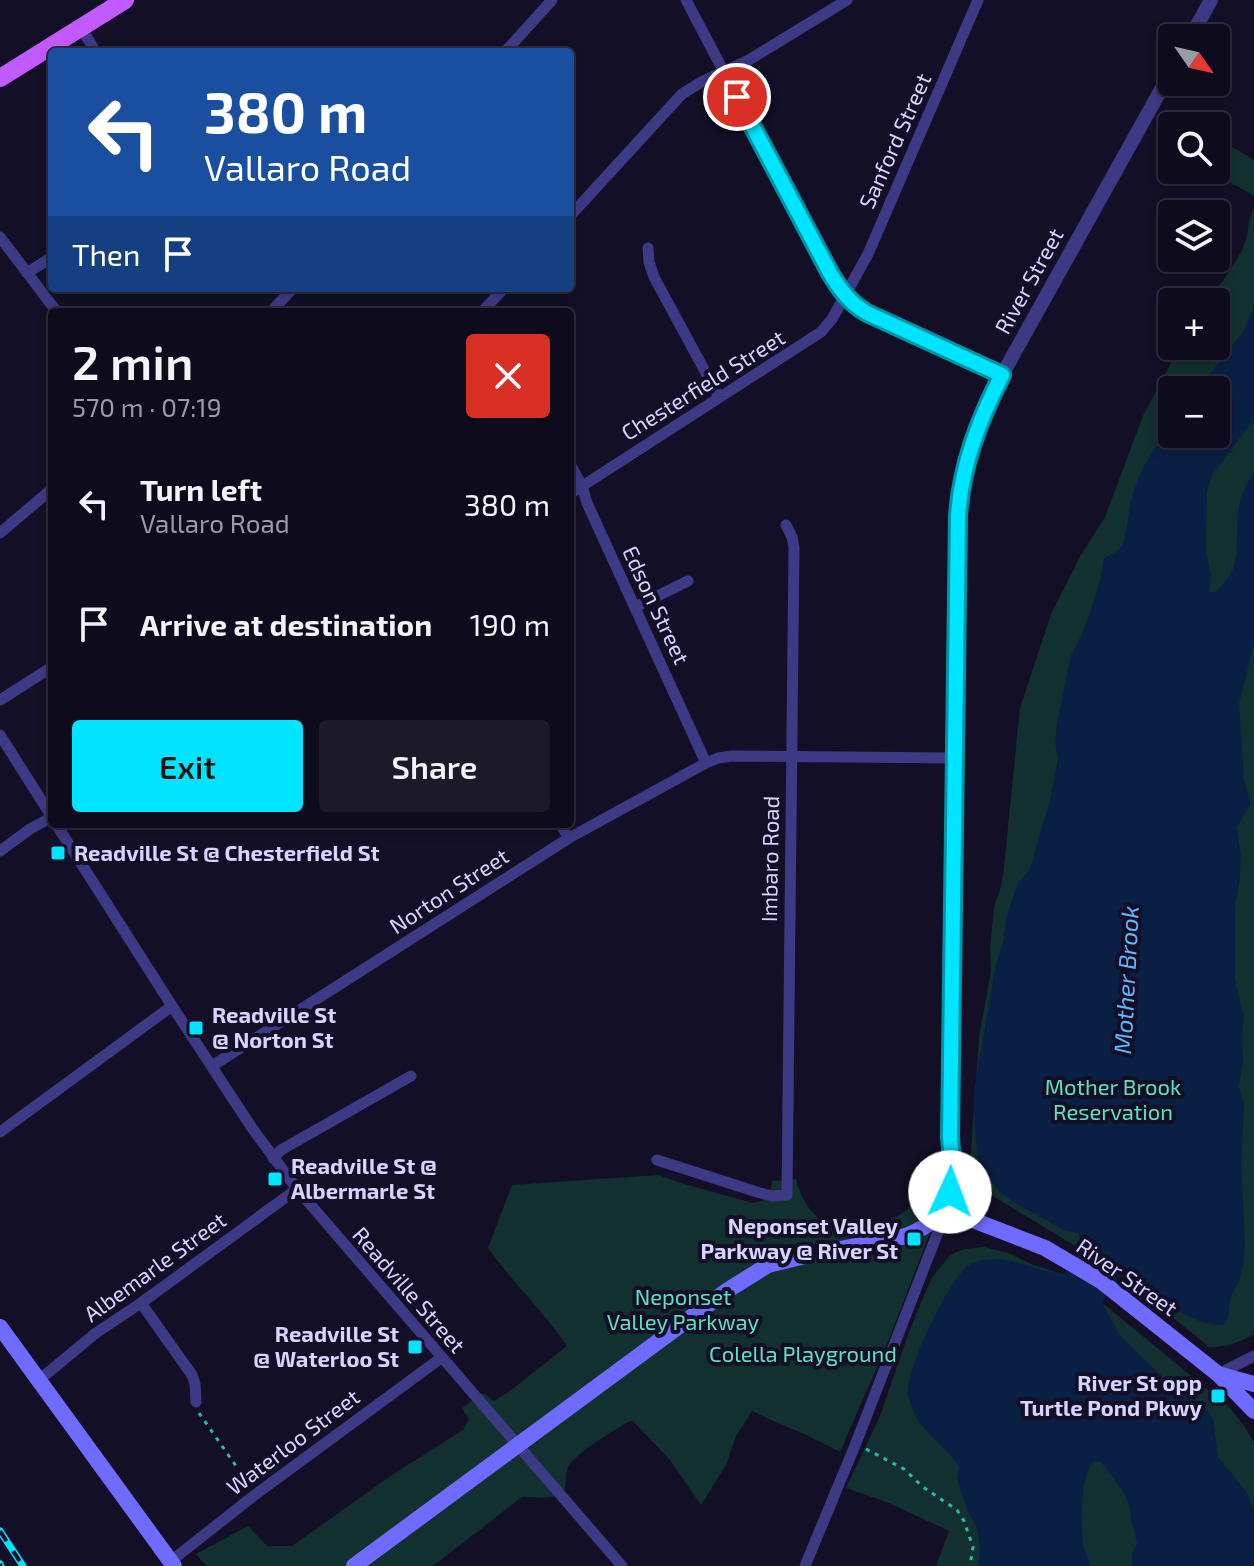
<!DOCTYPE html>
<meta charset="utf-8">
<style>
:root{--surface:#0e0b1c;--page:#1c1929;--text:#f1f3f6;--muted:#9b9ba3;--line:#2e2b3b;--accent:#00e5ff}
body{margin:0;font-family:"Exo 2",sans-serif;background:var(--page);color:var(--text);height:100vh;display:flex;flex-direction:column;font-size:30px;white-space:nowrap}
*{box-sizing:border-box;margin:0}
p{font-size:26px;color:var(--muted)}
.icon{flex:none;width:44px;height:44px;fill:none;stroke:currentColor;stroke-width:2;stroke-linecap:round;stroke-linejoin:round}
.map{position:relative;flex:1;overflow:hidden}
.drawer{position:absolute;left:48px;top:308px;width:526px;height:520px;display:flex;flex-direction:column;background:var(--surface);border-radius:8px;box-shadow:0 4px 12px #0003,0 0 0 2px var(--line)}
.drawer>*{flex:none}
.top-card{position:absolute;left:48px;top:48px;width:526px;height:244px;border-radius:8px;box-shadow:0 4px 12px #0003,0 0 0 2px var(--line);background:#1a4fa0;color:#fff;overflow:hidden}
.needle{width:52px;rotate:124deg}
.controls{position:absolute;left:1158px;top:24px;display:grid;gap:16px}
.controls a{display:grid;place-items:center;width:72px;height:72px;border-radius:8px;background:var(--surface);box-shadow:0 4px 12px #0003,0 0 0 2px var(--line);font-size:40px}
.pin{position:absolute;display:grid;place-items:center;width:68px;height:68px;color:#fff;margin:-34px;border:4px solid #fff;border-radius:50%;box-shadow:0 2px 8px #0007}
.me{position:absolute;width:88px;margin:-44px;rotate:2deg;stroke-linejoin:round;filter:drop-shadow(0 0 6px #0008)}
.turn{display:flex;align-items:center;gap:28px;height:168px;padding:0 24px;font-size:36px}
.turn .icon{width:104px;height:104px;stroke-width:2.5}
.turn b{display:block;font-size:56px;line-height:68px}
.then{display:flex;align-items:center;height:76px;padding:0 24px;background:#0003;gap:16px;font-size:30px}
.round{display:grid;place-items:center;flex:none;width:84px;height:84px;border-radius:8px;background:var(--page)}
.head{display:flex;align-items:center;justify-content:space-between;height:136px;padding:0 24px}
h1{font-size:48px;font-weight:600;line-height:60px}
.button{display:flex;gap:16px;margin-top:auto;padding:16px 24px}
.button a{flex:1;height:92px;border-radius:8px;background:var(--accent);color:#111;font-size:32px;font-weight:600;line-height:92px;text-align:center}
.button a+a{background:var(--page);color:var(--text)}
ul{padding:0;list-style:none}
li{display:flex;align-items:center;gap:24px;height:120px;padding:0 24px}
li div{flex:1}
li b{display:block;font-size:30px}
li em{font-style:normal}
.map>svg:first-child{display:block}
.green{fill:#12302f;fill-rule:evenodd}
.water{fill:#0a1f44}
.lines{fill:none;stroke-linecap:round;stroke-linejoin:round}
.path{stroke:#2fb8b0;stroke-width:3;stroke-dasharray:4 6;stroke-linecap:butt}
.minor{stroke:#3d3a85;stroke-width:11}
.tertiary{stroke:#3d3a85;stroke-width:14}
.secondary{stroke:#6f6bff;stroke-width:16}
.primary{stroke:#c25bff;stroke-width:18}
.rail-casing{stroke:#00e5ff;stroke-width:7}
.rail{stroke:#130f26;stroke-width:4;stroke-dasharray:12;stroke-linecap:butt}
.route-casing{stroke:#0095a6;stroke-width:20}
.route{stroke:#00e5ff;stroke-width:14}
.poi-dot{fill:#00e5ff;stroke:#130f26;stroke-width:3}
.labels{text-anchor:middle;stroke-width:8;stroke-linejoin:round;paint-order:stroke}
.street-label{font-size:22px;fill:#d9d4ff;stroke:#130f26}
.poi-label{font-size:22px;font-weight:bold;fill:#d9d4ff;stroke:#130f26;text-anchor:start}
.park-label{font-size:22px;fill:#5fe0c0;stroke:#130f26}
.water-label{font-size:24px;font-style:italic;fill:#62b6ff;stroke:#130f26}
</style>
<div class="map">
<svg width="1254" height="1566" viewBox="0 0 1254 1566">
<rect width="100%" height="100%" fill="#130f26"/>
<g class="green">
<polygon points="1216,137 1254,160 1254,196 1209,170 1216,170"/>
<path d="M1254,208V1334C1239,1342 1227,1348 1209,1347L1113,1269L993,1196C982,1186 975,1179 970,1165L979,1037L991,971L990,949L994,907L1001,886L1004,867L1020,708L1051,614L1081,555L1105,517L1143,416L1180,346H1216V302H1207C1219,286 1240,259 1246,240C1249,229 1248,218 1254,208ZM1172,390H1216V434H1172Z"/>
<path d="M938,1169L935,1220L887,1344L840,1452C812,1436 781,1425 752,1411L736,1436L726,1465L701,1505L670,1460L632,1420C618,1428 575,1453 568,1467C565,1475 567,1484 563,1493C549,1500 538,1497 522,1497L433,1566H206L196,1554L248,1526L267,1546H292L392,1475L463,1430L469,1419L462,1408L483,1393L494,1401L511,1390L567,1346C544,1312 512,1282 488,1248L512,1185L658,1175L684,1184L753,1203C766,1202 772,1194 772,1181L796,1179C799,1194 810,1214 823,1221C849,1236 892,1226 912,1205C922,1195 930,1180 938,1169Z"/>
<polygon points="984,1247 1008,1253 1033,1265 1059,1273 1082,1286 1230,1408 1244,1426 1254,1442 1254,1566 936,1566 949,1531 889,1503 846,1488 880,1416 909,1332 931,1279 950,1255 964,1249"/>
</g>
<path class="water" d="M1254,307V419L1212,475L1207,492L1206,548L1211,575L1209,592H1216C1223,584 1231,576 1234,566C1242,534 1229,503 1254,474V644L1239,704L1244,780L1251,804L1237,827L1241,857L1240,878L1235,908V980L1244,1017L1242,1036L1243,1061L1239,1087L1244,1104L1241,1164L1245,1245L1243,1266L1239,1282L1230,1298L1228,1319L1224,1325C1190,1325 1166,1302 1139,1284L1135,1275L1130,1272L1120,1276L1102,1303L1120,1335L1138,1353L1166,1380L1203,1404L1213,1418L1218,1457L1246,1491L1254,1510V1566H1132V1553L1137,1543L1131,1520L1130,1507L1122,1490L1101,1462L1094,1461C1080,1475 1080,1528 1084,1548C1086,1554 1089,1560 1090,1566H978L980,1548L977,1528L967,1510L957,1479L959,1467C947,1446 922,1434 913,1410C911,1406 908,1398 908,1393C907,1368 950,1273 973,1263C1003,1250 1035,1272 1064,1274L1082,1245L1078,1233L1065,1231L1017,1204L1002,1194L989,1178L979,1161L975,1132L974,1091L995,969L1003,942L1007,916L1018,882L1029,871L1050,801L1058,759L1055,742L1057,724L1071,655L1083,632L1090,613L1100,581L1104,558C1111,554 1120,551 1123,543C1127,531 1128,517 1130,505C1136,477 1152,448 1172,428V434H1216V390H1197L1243,332Z"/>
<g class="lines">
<g class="path">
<polyline points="199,1413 250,1486"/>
<polyline points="866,1449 904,1469 923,1487 957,1510 964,1521 973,1547 970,1566"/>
</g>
<g class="minor">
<path d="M686,0L830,273C840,290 850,303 867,313L1002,375"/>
<polyline points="81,28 96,52"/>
<polyline points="505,52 552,0"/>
<polyline points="570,216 682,94 703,81 749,60 847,0"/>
<polyline points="0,237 57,312"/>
<polyline points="648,248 649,262 654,277 719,397"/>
<polyline points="27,273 52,257"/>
<polyline points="271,312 293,288"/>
<polyline points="482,312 504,288"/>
<polyline points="570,464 582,486 587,503 706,763"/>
<polyline points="570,494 821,332 832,319 868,254 978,0"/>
<polyline points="0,533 52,489"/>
<polyline points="635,607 688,581"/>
<polyline points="0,700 52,667"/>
<polyline points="0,735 52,817"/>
<polyline points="56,824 172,1006 252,1128 297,1189 622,1566"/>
<polyline points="560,824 569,838"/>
<polyline points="0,851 30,829 52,817"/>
<polyline points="212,1066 569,838 706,763 718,758 732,756 954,758"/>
<polyline points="0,1132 172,1006"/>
<polyline points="273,1158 281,1150 411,1076"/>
<polyline points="657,1160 757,1192 772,1196 787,1195 794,548 792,537 786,525"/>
<polyline points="141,1303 192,1375 195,1384 196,1402"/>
<polyline points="1218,1374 1254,1356"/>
<polyline points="39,1380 96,1333 141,1303 297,1189"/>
<polyline points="171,1561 256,1494 441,1358"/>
<polyline points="805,1566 856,1443 945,1214"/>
</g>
<g class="tertiary">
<polyline points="1190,38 1211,0"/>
<path d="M947,1210L953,1174L950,1137L956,536C960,473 974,431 1002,375L1172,70"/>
</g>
<g class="secondary">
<polyline points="0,1327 174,1566"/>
<polyline points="1221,1375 1254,1384"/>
<path d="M354,1566L728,1290L768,1265L809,1255L902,1237C919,1232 933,1222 947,1210L1045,1248L1101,1281L1218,1374L1254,1411"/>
</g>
<polyline class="primary" points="0,78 125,0"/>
<g class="rail-casing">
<g id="rail">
<polyline points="0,1531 23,1566"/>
<polyline points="0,1564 1,1566"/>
</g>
</g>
<use href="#rail" class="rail"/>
</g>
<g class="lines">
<g class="route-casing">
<path id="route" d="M737,97L830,273C840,290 850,303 867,313L1002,375C979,420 961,466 958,517L950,1137L953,1174L950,1192"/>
</g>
<use href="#route" class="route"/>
</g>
<g class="poi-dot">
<rect x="50" y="845" width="16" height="16" rx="4"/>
<rect x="188" y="1020" width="16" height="16" rx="4"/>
<rect x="267" y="1171" width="16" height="16" rx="4"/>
<rect x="906" y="1231" width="16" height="16" rx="4"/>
<rect x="407" y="1339" width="16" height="16" rx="4"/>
<rect x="1210" y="1388" width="16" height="16" rx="4"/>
</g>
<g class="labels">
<g class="street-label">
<text transform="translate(895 141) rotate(-66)" y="8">Sanford Street</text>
<text transform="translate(1029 281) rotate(-61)" y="8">River Street</text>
<text transform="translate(703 385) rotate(-32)" y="8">Chesterfield Street</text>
<text transform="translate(656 605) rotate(65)" y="8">Edson Street</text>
<text transform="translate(770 859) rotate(-89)" y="8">Imbaro Road</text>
<text transform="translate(449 891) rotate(-33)" y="8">Norton Street</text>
<text transform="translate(155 1267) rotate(-36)" y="8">Albemarle Street</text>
<text transform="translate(1127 1277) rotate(35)" y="8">River Street</text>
<text transform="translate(409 1290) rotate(49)" y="8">Readville Street</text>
<text transform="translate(293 1442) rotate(-37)" y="8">Waterloo Street</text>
</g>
<g class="poi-label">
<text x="74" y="861">Readville St @ Chesterfield St</text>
<text x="212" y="1023">Readville St<tspan x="212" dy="25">@ Norton St</tspan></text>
<text x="291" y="1174">Readville St @<tspan x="291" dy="25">Albermarle St</tspan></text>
<text x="898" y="1234" text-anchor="end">Neponset Valley<tspan x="898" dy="25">Parkway @ River St</tspan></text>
<text x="399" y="1342" text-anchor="end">Readville St<tspan x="399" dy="25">@ Waterloo St</tspan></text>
<text x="1202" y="1391" text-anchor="end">River St opp<tspan x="1202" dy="25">Turtle Pond Pkwy</tspan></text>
</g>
<g class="park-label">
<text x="1113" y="1095">Mother Brook<tspan x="1113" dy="25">Reservation</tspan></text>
<text x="683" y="1305">Neponset<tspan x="683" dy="25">Valley Parkway</tspan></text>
<text x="803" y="1362">Colella Playground</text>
</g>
<g class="water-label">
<text transform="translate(1127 980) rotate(-87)" y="8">Mother Brook</text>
</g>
</g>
</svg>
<div class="controls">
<a><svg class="needle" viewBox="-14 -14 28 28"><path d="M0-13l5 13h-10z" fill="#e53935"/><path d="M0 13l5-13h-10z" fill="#9b9ba3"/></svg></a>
<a><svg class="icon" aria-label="search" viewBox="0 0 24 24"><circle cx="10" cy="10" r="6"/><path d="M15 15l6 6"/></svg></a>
<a><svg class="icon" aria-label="layers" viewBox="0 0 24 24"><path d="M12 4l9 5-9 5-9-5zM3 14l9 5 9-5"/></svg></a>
<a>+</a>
<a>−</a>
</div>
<div class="pin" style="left:737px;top:97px;background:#d93025"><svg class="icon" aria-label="arrive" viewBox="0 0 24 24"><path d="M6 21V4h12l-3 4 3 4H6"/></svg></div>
<svg class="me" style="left:950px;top:1192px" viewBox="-20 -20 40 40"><circle r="19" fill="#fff"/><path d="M0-13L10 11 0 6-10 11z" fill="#00e5ff"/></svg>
<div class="top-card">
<div class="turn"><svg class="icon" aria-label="left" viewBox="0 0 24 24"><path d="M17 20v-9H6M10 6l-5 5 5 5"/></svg><div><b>380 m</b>Vallaro Road</div></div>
<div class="then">Then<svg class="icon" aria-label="arrive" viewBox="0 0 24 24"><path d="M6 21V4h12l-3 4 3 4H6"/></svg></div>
</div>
<section class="drawer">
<div class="head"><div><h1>2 min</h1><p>570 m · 07:19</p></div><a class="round" style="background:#d93025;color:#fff"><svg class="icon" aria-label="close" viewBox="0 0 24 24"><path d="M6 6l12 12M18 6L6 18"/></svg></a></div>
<ul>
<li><svg class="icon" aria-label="left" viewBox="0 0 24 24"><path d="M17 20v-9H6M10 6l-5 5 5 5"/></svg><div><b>Turn left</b><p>Vallaro Road</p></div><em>380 m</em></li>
<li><svg class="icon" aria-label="arrive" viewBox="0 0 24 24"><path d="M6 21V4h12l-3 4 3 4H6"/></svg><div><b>Arrive at destination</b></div><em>190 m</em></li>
</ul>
<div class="button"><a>Exit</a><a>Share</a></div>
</section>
</div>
